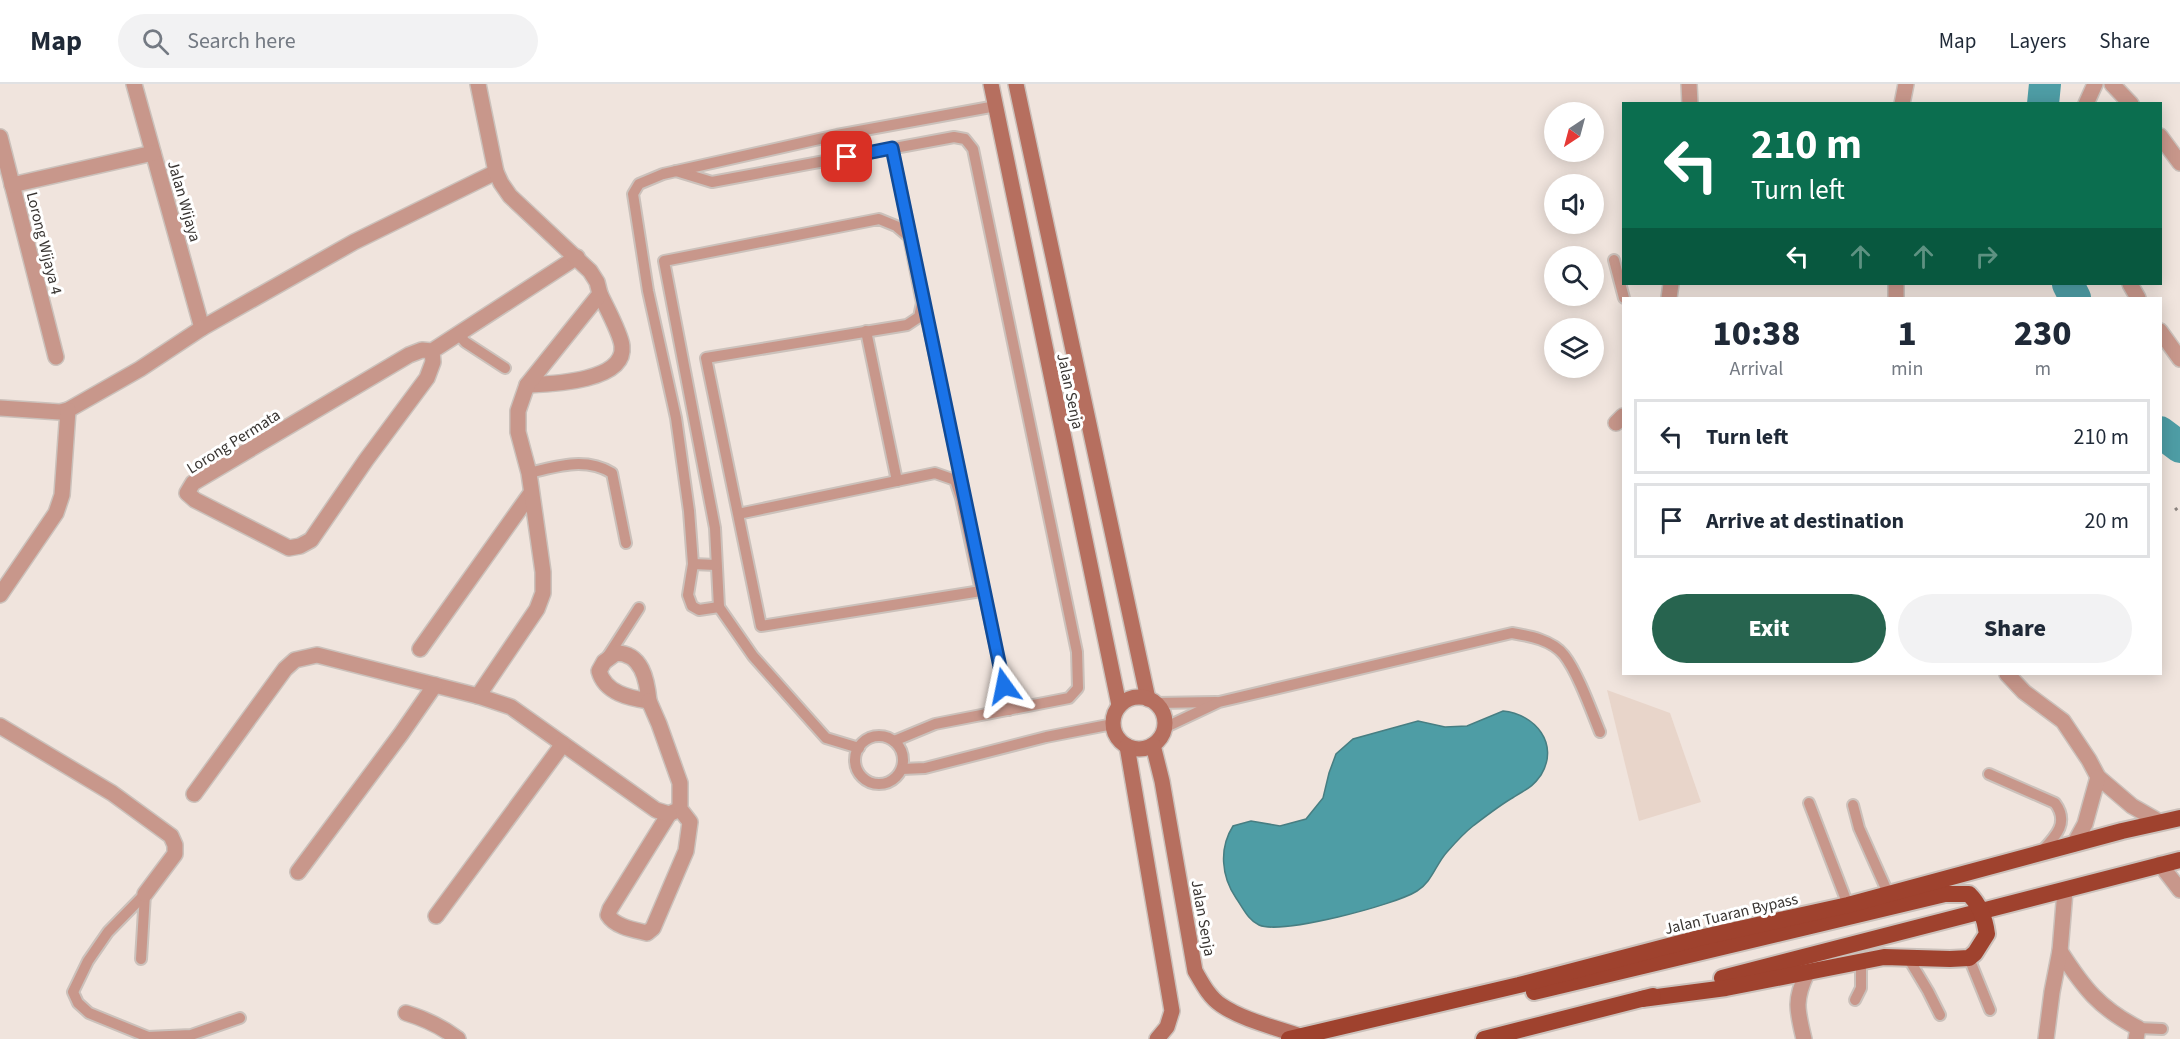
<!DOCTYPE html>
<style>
:root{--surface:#fff;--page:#f2f2f3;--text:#1f2937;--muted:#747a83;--line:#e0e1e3;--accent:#27644f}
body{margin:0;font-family:"Source Sans 3",sans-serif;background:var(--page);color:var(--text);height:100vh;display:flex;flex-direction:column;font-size:22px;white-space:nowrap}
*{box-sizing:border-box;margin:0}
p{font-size:20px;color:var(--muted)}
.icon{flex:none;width:33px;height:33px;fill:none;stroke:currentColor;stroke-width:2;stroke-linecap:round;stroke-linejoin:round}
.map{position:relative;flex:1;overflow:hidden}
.side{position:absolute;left:1622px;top:213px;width:540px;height:378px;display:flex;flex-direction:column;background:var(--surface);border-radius:0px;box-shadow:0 3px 15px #0003}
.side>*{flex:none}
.guide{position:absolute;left:1622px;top:18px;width:540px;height:183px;border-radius:0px;box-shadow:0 3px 15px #0003;background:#0b6e4f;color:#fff;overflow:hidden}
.needle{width:39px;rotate:216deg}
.tools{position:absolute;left:1544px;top:18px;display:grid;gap:12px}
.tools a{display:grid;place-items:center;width:60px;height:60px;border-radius:50%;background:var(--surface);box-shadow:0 3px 15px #0003;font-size:30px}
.pin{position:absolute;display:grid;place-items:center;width:51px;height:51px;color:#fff;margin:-26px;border-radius:12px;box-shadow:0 3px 9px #0006}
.me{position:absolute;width:66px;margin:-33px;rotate:348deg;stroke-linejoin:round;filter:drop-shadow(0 0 4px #0008)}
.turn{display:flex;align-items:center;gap:21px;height:126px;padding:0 30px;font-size:27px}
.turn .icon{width:78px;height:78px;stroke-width:2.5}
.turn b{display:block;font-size:42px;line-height:51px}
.lanes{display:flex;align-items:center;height:57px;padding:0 30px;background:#0003;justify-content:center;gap:30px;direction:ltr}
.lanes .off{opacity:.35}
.eta{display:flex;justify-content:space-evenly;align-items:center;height:102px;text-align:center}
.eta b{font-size:36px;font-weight:800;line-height:42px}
.cta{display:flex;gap:12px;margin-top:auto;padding:12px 30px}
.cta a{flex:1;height:69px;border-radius:36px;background:var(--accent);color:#fff;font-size:24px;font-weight:800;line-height:69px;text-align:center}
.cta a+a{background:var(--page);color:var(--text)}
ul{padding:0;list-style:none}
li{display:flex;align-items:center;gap:18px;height:75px;margin:0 12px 9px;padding:0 18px;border:3px solid var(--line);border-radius:0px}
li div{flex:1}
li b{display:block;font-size:22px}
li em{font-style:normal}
header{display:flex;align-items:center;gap:36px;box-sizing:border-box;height:84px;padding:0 30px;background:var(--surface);border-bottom:2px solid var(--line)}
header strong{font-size:28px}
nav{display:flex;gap:33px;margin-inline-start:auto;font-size:21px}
.search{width:420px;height:54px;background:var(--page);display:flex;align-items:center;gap:15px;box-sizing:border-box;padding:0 21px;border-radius:33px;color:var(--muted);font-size:22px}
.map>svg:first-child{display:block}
.built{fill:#e8d5ca}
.water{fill:#4e9da5;stroke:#477e82;stroke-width:1.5}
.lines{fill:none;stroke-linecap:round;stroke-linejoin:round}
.river{stroke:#4e9da5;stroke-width:32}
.service-casing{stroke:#cbc1bb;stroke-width:14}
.minor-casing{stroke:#cbc1bb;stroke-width:18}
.secondary-casing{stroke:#cbc1bb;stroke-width:18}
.trunk-casing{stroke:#cbc1bb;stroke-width:20}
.path{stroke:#8b837e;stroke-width:3;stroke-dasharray:3 4.5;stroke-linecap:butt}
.service{stroke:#c8978b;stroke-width:10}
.minor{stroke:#c8978b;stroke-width:15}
.secondary{stroke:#b66f5f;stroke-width:15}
.trunk{stroke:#9f422e;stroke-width:16}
.route-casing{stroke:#114b97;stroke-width:15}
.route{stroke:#1a73e8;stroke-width:10}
.labels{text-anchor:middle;stroke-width:6;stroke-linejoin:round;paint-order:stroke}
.street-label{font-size:16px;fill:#383431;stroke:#fff}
</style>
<header>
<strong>Map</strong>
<div class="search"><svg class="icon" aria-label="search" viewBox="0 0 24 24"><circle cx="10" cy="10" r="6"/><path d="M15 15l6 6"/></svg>Search here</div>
<nav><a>Map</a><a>Layers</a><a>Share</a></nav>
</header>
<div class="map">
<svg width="2180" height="955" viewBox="0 0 2180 955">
<rect width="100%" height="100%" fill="#f0e4dd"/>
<polygon class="built" points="1607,606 1670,629 1701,718 1639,737"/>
<path class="water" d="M1503,627C1535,630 1560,660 1541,691C1532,704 1526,705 1514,713C1500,721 1486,732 1473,742C1464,749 1455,759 1447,768C1436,780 1432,798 1417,807C1395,821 1281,851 1259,841C1248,836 1243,824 1236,814C1221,792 1219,764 1233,742L1251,737L1280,742L1306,735L1323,714L1329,689L1336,670L1353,655L1418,637L1445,643L1467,642Z"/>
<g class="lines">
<g class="river">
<polyline points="2043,20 2045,0"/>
<polyline points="2068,200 2075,214"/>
<polyline points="2160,348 2180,363"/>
</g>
<g class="service-casing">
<g id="service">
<polyline points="892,64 911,155"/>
<polyline points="676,87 712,98 954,53 965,55 973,65 1077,568 1078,604 1069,614 935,640 894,657"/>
<polyline points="1614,176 1624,214"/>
<polyline points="924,220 963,405"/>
<polyline points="866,247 897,397"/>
<polyline points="458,249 465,258 505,284"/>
<path d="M529,389C557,382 586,373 612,389L626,459"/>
<polyline points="738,430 935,389 955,396 961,414 981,507 761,542 706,274 907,241 919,233 922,219 909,153 896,142 879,135 664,177 715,444 719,523 753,572 826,654 859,664"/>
<polyline points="693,480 716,481"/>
<polyline points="982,499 1009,626"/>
<polyline points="719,523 699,526 692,522 688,511 693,480 689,427 676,334 648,207 633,110 639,100 663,90 837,51 996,22"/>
<polyline points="608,572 639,524"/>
<polyline points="1156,619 1216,618"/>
<path d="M1164,644L1219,618L1512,549C1530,552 1552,556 1564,571C1578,589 1591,626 1600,648"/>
<circle cx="879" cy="676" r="24"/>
<polyline points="902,685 925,684 1046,653 1113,640"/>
<path d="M1989,690L2055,719C2070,739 2055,753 2041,768"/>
<polyline points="1809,719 1848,821"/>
<polyline points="1853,721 1859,744 1888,809"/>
<polyline points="145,810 108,848 88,877 73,908 78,919 89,929 148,953 191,951 240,934"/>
<polyline points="1907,872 1928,907 1940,931"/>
<polyline points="1969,874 1990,926"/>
<polyline points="141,875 145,810"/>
<polyline points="1855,916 1861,904 1861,876"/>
<polyline points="2138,944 2162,945"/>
</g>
</g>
<g class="minor-casing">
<g id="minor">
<polyline points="134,0 202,244"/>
<polyline points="1689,0 1690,20"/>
<polyline points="2112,0 2131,20"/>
<polyline points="1902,20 1906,0"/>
<polyline points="2086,20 2095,0"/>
<polyline points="2160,52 2180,79"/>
<polyline points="0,53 56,273"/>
<polyline points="12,101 153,69"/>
<polyline points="2130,200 2138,214"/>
<polyline points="1669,214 1671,200"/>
<polyline points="1896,214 1896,200"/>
<polyline points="2160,247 2180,275"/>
<polyline points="432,267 433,278 427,294 366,376 311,456 300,462 289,464 195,416 187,409 193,399 409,271 422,266 432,267 577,173"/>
<path d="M527,301C550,300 626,298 622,262C621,250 606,223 600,210"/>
<polyline points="0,324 60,328 68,326 140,285 202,244 354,158 496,88"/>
<polyline points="1616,339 1623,332"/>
<polyline points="0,511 56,429 62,411 68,326"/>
<polyline points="420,565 531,409"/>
<path d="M616,569C642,569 647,596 649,617C629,614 605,609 599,587L604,578Z"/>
<polyline points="2007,590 2024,608 2063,637 2089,676 2098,693 2132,722 2160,738"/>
<polyline points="478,612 537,525 543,509 543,488 529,389 518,348 518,327 527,301 600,210 597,198 590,187 510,112 501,99 496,88 478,0"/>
<path d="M649,617L659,640L680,699V725L669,730L610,825L608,831C615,843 635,846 647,849L653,844L686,767L690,738L680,725"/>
<polyline points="0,642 112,709 171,752 175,761 175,770 145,810"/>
<polyline points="194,710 285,585 295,576 317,571 478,612 511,623 656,726 669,730"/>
<polyline points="2074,760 2085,740 2098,693"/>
<polyline points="2160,780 2180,806"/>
<polyline points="298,788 401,650 435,601"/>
<polyline points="436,832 563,660"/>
<path d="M2060,867C2083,903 2099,924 2138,944L2136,955"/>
<path d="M406,929C426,935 441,942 458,955"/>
<path d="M1804,955C1797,926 1794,916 1807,889"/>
<polyline points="2046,955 2052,908 2060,867 2065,807"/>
</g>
</g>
<g class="secondary-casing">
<g id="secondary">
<polyline points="991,0 1119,621"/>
<polyline points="1016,0 1148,615"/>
<circle cx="1139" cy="639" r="26"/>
<path d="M1153,661L1162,697L1195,887C1202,899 1209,913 1221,921C1243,936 1274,943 1300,952"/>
<polyline points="1127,662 1172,927 1167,943 1157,955"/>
</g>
</g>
<g class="trunk-casing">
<g id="trunk">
<polyline points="1722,894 2180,776"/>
<path d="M1534,908L1945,810H1969C1979,820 1985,835 1987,850L1975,869L1969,874L1950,875L1884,873L1726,904L1642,915"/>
<polyline points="1289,955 1519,901 1699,854 1848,821 2122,747 2180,734"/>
<polyline points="1484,955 1653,912"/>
</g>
</g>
<polyline class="path" points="2175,426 2180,422"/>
<use href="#service" class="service"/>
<use href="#minor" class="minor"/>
<use href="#secondary" class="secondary"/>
<use href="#trunk" class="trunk"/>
</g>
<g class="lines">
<g class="route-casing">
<polyline id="route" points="847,73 892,64 1004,602"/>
</g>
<use href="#route" class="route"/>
</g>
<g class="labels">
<g class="street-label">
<text transform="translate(185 117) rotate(74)" y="6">Jalan Wijaya</text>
<text transform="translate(45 159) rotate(76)" y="6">Lorong Wijaya 4</text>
<text transform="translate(1071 307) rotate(78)" y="6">Jalan Senja</text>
<text transform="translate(233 357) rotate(-32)" y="6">Lorong Permata</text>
<text transform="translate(1731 829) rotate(-13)" y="6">Jalan Tuaran Bypass</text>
<text transform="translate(1204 834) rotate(80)" y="6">Jalan Senja</text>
</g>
</g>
</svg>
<div class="tools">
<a><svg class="needle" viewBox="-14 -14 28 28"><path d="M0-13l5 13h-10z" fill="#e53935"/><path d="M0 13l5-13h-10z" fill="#747a83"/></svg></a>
<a><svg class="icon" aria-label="sound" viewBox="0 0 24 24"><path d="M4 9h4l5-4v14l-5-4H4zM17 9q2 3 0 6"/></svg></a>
<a><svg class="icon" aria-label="search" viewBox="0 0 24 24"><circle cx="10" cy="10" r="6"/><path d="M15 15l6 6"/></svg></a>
<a><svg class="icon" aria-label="layers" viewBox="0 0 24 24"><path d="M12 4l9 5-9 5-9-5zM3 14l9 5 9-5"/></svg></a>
</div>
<div class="pin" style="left:847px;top:73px;background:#d93025"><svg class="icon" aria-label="arrive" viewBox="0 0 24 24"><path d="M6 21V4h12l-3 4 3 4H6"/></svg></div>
<svg class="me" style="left:1004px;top:602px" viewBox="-20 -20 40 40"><path d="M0-17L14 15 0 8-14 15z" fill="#1a73e8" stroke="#fff" stroke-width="4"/></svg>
<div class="guide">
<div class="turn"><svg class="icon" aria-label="left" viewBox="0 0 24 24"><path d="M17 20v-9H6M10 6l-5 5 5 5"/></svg><div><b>210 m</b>Turn left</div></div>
<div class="lanes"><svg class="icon" aria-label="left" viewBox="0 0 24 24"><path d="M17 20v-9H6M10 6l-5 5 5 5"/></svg><svg class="icon off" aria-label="ahead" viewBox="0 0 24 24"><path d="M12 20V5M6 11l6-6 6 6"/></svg><svg class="icon off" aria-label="ahead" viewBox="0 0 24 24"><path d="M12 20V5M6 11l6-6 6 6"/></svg><svg class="icon off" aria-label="right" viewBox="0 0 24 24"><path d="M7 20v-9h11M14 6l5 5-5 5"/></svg></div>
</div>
<section class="side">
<div class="eta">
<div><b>10:38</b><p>Arrival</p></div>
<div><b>1</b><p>min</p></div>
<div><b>230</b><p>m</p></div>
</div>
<ul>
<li><svg class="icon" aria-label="left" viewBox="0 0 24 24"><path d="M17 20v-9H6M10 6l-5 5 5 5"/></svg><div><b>Turn left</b></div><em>210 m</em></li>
<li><svg class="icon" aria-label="arrive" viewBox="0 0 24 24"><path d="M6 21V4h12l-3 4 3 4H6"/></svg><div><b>Arrive at destination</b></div><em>20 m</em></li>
</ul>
<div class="cta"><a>Exit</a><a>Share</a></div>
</section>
</div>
